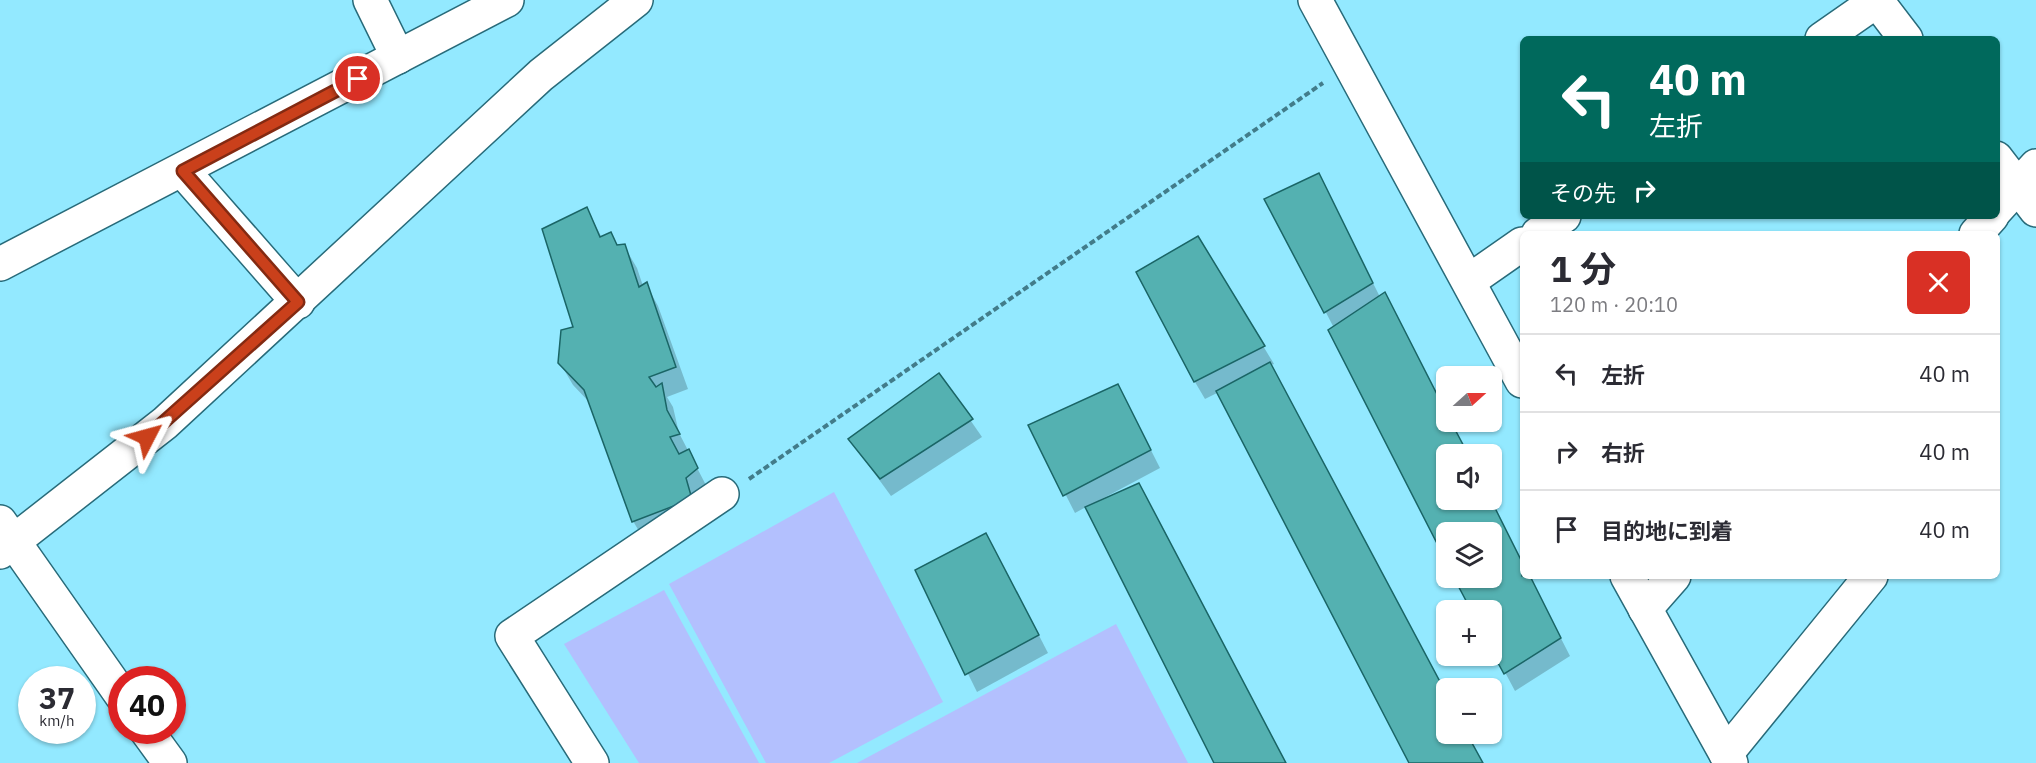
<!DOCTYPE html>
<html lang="ja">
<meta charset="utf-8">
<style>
:root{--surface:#fff;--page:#f7f7f7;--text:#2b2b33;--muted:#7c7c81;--line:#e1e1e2}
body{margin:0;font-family:"IBM Plex Sans","Noto Sans JP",sans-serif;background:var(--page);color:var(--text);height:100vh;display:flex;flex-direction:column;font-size:22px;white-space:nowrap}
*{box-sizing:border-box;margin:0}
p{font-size:20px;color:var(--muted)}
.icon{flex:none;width:33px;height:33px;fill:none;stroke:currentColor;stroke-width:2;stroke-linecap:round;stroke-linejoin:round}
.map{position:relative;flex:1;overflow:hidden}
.panel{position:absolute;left:1520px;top:231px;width:480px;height:348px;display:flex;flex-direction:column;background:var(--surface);border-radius:9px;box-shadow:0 2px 4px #0004}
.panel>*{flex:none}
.top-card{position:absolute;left:1520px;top:36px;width:480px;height:183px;border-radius:9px;box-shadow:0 2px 4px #0004;background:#00695c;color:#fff;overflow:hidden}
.needle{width:39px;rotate:69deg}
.buttons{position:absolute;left:1436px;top:366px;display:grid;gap:12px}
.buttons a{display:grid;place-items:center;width:66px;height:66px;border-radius:9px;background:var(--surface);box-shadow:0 2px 4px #0004;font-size:30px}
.speed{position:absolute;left:18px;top:666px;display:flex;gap:12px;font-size:30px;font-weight:700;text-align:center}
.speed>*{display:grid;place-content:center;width:78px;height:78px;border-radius:50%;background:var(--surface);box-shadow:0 2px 4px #0004;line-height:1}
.speed small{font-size:15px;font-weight:400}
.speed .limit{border:9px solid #d22;background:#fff;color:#111}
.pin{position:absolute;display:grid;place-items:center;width:51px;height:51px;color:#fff;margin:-26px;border:3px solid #fff;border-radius:50%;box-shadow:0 2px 6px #0007}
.me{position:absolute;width:66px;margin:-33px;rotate:51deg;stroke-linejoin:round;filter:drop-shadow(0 0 4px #0008)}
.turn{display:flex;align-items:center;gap:21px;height:126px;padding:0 30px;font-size:27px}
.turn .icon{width:78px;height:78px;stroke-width:2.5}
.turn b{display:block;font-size:42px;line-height:51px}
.then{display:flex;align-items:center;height:57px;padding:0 30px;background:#0003;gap:12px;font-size:22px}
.round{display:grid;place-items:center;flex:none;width:63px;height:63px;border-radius:9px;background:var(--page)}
.headline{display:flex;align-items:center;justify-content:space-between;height:102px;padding:0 30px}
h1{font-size:36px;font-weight:700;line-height:45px}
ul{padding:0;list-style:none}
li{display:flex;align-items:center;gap:18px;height:78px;padding:0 30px;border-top:2px solid var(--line)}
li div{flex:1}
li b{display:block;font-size:22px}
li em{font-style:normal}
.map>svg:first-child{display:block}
.green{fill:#b3c0fe}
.shadow{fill:#0003}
.building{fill:#54b1b1;stroke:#1a6566;stroke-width:1.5}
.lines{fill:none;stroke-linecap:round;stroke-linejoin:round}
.minor-casing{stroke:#286b7a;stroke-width:36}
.tertiary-casing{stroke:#286b7a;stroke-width:36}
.path{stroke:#427c8a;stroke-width:4;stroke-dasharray:6 3;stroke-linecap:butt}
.minor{stroke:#fff;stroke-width:33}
.tertiary{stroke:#fff;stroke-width:33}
.route-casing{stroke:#832a12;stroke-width:15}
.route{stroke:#ca401b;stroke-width:10}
</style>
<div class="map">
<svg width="2036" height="763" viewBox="0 0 2036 763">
<rect width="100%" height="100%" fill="#93e9ff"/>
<g class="green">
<polygon points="834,492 943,702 829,763 766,763 669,584"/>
<polygon points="664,590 759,763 639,763 564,644"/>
<polygon points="1116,624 1188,763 857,763"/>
</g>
<g class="shadow">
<polygon points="1328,193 1380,297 1446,413 1446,422 1450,422 1467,454 1446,454 1446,500 1490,500 1522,562 1522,576 1529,576 1570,656 1515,691 1491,646 1491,610 1473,610 1456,578 1491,578 1491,532 1446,532 1446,558 1334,328 1267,199"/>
<polygon points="587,209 602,238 611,234 618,247 624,246 637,268 643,286 646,284 658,306 688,389 667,397 673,407 679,433 709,491 646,543 633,521 591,404 573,385 560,363 575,328"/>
<polygon points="1198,238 1274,364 1271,365 1446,695 1446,734 1466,734 1482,763 1411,763 1219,392 1205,399 1195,382 1138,273"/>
<polygon points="939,375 982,437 891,496 850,440"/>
<polygon points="1127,403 1160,468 1100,500 1285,763 1215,763 1086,507 1075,513 1030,425"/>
<polygon points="996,552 1048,653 977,692 917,571"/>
</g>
<g class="building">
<polygon points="1319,173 1373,283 1324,313 1264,199"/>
<polygon points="587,207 600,237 611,232 617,245 625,244 639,287 647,282 676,367 649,377 656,387 662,383 667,410 680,434 670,437 679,454 689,449 698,468 686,478 692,499 632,522 584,390 558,363 561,330 573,327 542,229"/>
<polygon points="1198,236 1265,346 1194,382 1136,272"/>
<polygon points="1385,292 1446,412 1446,422 1451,422 1468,454 1446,454 1446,500 1491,500 1522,562 1522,576 1530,576 1561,638 1504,674 1491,650 1491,610 1471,610 1454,578 1491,578 1491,532 1446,532 1446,561 1328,330"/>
<polygon points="1270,362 1446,693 1446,734 1467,734 1483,763 1409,763 1216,391"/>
<polygon points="939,373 973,419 880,479 848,439"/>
<polygon points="1118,384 1151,450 1063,496 1028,425"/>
<polygon points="1139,483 1286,763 1214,763 1085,507"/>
<polygon points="986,533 1039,635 965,675 915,570"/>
</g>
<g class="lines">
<g class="minor-casing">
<g id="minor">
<polyline points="370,0 398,57"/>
<polyline points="1315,0 1522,381"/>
<polyline points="1877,1 1906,39"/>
<polyline points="1822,39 1878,0"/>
<polyline points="1996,158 2036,210"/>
<polyline points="183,171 298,302"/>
<polyline points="1996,210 2036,166"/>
<polyline points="1538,234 1564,216"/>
<polyline points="1976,234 1992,216"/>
<polyline points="0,264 507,0"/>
<polyline points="1469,281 1522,244"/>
<polyline points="0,522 122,696"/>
<polyline points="1627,576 1731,763"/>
<polyline points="1645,609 1674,576"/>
<polyline points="146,730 170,763"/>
<polyline points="1726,754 1871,576"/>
<polyline points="592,763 512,636 722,494"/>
</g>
</g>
<g class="tertiary-casing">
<polyline id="tertiary" points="0,552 165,423 541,75 636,0"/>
</g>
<polyline class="path" points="749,479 1323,83"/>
<use href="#minor" class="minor"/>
<use href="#tertiary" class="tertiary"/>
</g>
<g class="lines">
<g class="route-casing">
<polyline id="route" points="147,437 298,302 183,171 358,79"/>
</g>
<use href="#route" class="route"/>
</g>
</svg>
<div class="buttons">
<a><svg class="needle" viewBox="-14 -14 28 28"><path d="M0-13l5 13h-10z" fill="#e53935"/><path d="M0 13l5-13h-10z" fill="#7c7c81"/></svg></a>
<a><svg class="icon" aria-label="sound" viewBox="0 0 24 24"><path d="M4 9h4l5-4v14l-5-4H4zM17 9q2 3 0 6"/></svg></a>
<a><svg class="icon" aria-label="layers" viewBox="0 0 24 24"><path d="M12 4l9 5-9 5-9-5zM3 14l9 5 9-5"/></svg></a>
<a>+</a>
<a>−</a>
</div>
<div class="speed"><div>37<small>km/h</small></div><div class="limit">40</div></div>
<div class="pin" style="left:358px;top:79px;background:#d93025"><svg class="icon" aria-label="arrive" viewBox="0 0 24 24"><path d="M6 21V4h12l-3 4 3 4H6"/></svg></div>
<svg class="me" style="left:147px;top:437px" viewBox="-20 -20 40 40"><path d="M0-17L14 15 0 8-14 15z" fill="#ca401b" stroke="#fff" stroke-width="4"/></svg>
<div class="top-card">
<div class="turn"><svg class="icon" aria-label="left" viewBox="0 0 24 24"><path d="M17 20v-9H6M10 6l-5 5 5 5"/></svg><div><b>40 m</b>左折</div></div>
<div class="then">その先<svg class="icon" aria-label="right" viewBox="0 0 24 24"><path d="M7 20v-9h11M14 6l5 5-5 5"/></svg></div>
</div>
<section class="panel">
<div class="headline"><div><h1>1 分</h1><p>120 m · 20:10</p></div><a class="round" style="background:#d93025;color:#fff"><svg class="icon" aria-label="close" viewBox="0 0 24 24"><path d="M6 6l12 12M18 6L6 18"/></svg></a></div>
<ul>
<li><svg class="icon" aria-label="left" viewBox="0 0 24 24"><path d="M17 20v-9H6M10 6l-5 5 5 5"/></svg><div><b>左折</b></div><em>40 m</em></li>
<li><svg class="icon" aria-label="right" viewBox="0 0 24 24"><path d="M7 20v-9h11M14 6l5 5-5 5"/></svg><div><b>右折</b></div><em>40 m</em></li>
<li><svg class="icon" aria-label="arrive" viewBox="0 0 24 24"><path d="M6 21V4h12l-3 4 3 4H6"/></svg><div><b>目的地に到着</b></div><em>40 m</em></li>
</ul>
</section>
</div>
